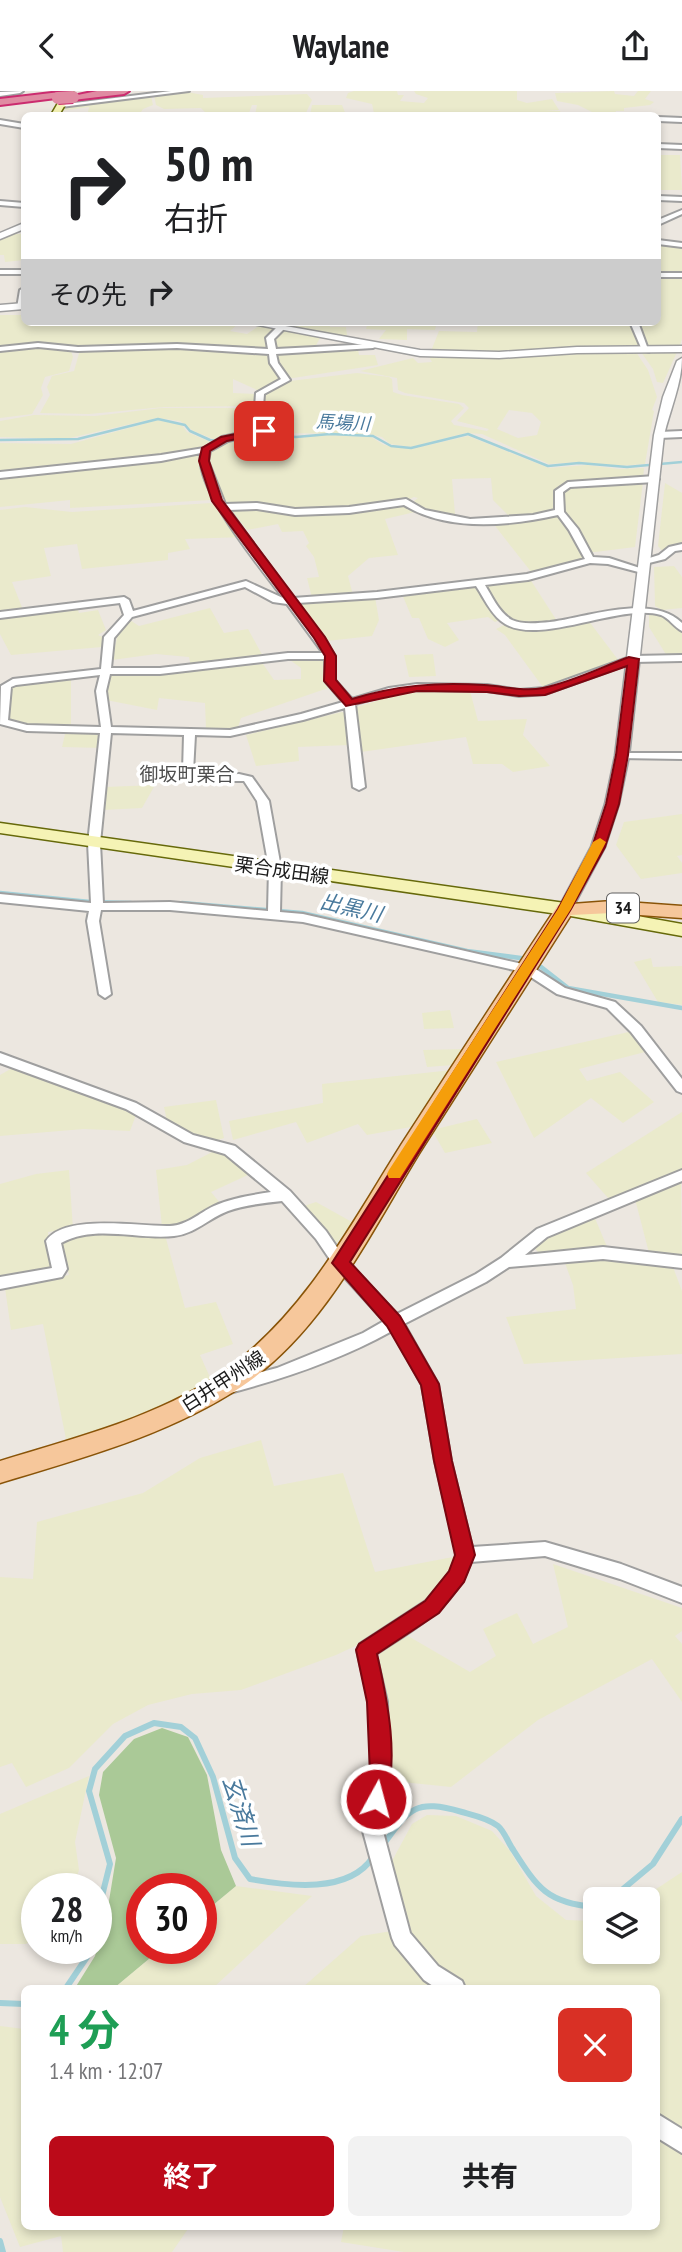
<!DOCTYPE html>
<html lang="ja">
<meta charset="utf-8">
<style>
:root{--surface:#fff;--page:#f2f2f2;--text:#202124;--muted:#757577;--accent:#bb0a19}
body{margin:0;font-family:"PT Sans Narrow","Noto Sans JP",sans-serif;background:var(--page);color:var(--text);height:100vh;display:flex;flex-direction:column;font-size:26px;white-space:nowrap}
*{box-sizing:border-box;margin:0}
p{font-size:23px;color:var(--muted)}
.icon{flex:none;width:38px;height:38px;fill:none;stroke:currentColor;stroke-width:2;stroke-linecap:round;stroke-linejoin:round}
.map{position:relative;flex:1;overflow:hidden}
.sheet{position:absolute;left:21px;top:1894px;width:639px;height:245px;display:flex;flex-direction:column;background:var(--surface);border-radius:10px;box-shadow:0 4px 10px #0003}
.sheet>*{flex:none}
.guide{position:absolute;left:21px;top:21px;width:640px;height:214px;border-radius:10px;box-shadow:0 4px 10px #0003;background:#fff;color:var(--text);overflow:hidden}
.controls{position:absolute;left:583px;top:1796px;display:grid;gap:14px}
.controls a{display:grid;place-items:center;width:77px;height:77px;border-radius:10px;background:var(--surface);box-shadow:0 4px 10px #0003;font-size:35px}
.speed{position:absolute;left:21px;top:1782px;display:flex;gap:14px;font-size:35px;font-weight:700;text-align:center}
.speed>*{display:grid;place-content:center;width:91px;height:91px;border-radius:50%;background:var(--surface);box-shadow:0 4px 10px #0003;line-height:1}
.speed small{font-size:18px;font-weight:400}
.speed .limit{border:10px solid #d22;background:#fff;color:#111}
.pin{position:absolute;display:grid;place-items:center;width:60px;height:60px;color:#fff;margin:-30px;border-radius:14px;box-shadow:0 4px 10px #0006}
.me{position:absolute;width:77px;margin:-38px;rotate:7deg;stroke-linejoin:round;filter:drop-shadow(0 0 5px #0008)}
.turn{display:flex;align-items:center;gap:24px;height:147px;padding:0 28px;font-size:32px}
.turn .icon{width:91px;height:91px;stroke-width:2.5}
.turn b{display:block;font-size:49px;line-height:60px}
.then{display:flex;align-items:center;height:66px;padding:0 28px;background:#0003;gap:14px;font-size:26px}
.round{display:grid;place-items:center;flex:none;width:74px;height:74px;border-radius:10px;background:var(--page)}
.summary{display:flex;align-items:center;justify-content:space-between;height:119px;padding:0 28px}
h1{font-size:42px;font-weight:700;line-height:52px;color:#1e9e55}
.primary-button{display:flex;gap:14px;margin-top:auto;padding:14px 28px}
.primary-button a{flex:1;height:80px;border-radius:10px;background:var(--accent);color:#fff;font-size:28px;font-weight:700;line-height:80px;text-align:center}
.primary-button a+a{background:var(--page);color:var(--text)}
header{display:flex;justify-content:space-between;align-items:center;height:91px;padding:0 28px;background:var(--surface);font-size:32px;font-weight:700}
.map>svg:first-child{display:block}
.farmland{fill:#eaeacc;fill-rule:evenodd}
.forest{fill:#aac997}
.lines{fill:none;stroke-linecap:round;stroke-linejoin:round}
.stream-far2{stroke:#a2d0d8;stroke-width:2.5}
.stream-far1{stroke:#a2d0d8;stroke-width:4.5}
.stream{stroke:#a2d0d8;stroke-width:6}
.minor-casing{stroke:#9f9f9f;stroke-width:4}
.tertiary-casing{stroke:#9f9f9f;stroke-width:3}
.secondary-casing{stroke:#66690a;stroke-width:3}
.primary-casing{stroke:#895408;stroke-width:3}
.motorway-casing{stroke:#cb2c6f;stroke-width:4}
.minor{fill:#fff;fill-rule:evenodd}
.tertiary{fill:#fff;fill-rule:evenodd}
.secondary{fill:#f5f3b5;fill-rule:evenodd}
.primary{fill:#f6c79b;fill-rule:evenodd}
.motorway{fill:#e08ba2;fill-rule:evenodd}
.motorway-bridge-casing{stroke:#cb2c6f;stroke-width:14;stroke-linecap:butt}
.motorway-bridge{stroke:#e08ba2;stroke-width:12}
.route{fill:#bb0a19;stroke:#7a0610;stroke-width:2}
.slow{fill:#f59e0b}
.labels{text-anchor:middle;stroke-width:7;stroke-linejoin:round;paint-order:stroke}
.far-water-label{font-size:18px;font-style:italic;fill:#4a7a9d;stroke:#fff}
.shield{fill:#fff;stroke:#5f5f5f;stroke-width:2}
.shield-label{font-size:18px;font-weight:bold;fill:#1b1b1b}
.far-quarter-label{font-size:19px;fill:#4e4e4e;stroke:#fff}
.street-label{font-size:19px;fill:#1b1b1b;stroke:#fff}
.water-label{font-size:21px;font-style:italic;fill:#4a7a9d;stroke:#fff}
.near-water-label{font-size:24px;font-style:italic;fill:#4a7a9d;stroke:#fff}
</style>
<header><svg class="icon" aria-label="back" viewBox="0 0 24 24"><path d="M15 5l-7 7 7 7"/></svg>Waylane<svg class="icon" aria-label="share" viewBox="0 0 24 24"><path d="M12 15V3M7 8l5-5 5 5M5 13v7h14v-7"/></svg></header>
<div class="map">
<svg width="682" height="2161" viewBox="0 0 682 2161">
<rect width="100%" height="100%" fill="#ece7e0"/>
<g class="farmland">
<polygon points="354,0 397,0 398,4 404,4 400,10 424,12 428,7 416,3 414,0 517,0 517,9 527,12 552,8 559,19 543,20 560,20 562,24 310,24 312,14 342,14 346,24 374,22 372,13 346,7 348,2"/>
<polygon points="614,0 615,3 634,5 638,0 656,0 651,0 645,8 654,11 650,14 624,17 624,20 616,20 615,24 566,24 594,22 578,14 557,10 555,2"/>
<polygon points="187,1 203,4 203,7 307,3 312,9 305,24 255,24 257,14 252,14 249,22 206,22 201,17 164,18 156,14 154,4"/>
<polygon points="151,5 153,14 143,18 139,24 88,21 89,16 60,20 64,14"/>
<polygon points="658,61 660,64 680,64 682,99 658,99"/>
<polygon points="10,143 24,143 24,169 5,171 4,164 0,164 0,149"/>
<polygon points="658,152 682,155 682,183 658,183"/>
<polygon points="658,185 682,185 682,248 679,257 648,257 637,231 658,231"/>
<polygon points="0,224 24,224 24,231 236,231 239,232 230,240 247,243 259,235 276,238 268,260 215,256 78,257 54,254 0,257"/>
<polygon points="267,231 329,231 330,236 346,236 347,244 344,248"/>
<polygon points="368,231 437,231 435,239 407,238 407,249 379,248 386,239 366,238"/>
<polygon points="478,231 631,231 642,257 506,262 431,260 439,240 477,241"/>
<polygon points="283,240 320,247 314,258 275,260 275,249"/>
<polygon points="38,255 71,260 73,266 69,280 45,286 41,297 43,304 32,323 0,327 0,260"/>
<polygon points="176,256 268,263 282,288 259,300 233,288 233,302 257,303 257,313 252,315 164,316 89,323 40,322 50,304 47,296 52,285 74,280 80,259"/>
<polygon points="358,258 359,264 375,264 378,274 293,287 288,286 275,262"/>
<path d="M577,260L636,261L648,279L657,306L652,319L654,320L645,373L617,375L580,371L549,373L482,343L466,342L411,356L390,353L382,346L369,343L270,342L264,316L265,302L290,290L357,282L389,286L392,288L393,301L402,304L459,313L464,317L451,330L454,334L487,340L489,338L457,330L469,317L464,312L405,302L398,299L397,287L360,280L413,267L418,272L432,271L428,264ZM509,319L532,322L541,331L537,344L518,347L497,338Z"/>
<polygon points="641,261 677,261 663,292 657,291 653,278"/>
<polygon points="161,317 247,317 260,323 261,335 216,349 193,340 180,330 157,327 65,348 0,346 0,330 34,324 95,325"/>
<polygon points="158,329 182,334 187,341 213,352 208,356 161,366 0,383 0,352 71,353"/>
<polygon points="328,344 371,346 384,354 411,358 468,345 549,377 587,374 619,378 644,377 643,388 560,394 553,400 556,420 530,426 510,426 493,409 491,387 452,388 455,423 424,420 414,410 418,407 414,406 405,410 350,417 298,420 229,414 221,410 208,368 209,362 222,353 261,345 297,347"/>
<polygon points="201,361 214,407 211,409 70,417 70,409 0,416 0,386"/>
<polygon points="643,391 635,456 587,462 562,421 561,401 573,396"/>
<polygon points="665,392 682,402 682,454 672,455 663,461 658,455"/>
<polygon points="211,412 225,420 244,446 185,448 190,458 168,462 168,469 82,478 77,453 44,457 51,485 12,491 23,519 0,522 0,419 25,416 72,421"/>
<polygon points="405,413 415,421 385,428 398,464 369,467 348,485 353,504 312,507 307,487 319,486 314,466 306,455 309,452 303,440 282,441 278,433 247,439 232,420 255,416 295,423"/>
<polygon points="555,424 570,439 583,466 580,469 532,482 492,431 527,430"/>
<polygon points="674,475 682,486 682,517 662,519 655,515 654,476"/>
<polygon points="530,488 557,530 532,534 519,533 508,528 485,495"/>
<polygon points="472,495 478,496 500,529 495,531 488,526 447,532 459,549 445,556 428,548 419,527 412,527 402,503"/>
<polygon points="375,506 379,529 372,545 327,550 296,513"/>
<polygon points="77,516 79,522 98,519 106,539 98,544 105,547 102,556 11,564 0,543 0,525"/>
<polygon points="210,517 224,542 248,538 264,567 191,576 189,566 156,563 112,569 119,538 130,529 139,535"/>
<polygon points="649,523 662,524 682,541 682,563 667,565 649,536"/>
<polygon points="588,529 619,570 545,599 505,544 496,538 506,533 527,538"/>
<polygon points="433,563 436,585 409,586 404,564"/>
<polygon points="323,568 326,571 331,596 241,627 237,639 206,638 205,612 159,607 157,619 106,609 109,583 159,583 263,573 274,589 301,588 301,577 290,569"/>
<polygon points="71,587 71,635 32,635 8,628 10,597 15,592"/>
<polygon points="430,600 470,600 478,630 527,628 523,644 550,675 513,681 502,673 473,673 466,646 361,661 354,617 399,603"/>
<polygon points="342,621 347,623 349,654 298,656 299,670 256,675 246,644"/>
<polygon points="66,639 105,639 103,657 62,656"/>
<polygon points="155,694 142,717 103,719 105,696"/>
<polygon points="682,723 682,764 677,765 682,772 682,782 641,788 616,754 624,731"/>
<polygon points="651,867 653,876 682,875 682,914 658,911 634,871"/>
<polygon points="450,919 454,937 424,938 422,922"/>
<polygon points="633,940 649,960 579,978 587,990 620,981 654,1011 623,1032 591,1007 534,1047 496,971"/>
<polygon points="463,958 453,974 427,976 423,959"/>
<polygon points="14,976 136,1024 130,1040 84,1038 0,1045 0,984"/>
<polygon points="452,979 416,1035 367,1044 358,1033 307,1052 296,1031 233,1049 229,1030 323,1012 322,993"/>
<polygon points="216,1009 224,1047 215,1050 194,1045 167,1030 164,1016"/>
<polygon points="682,1021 682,1079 609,1108 586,1082"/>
<polygon points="477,1028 492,1052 445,1062 432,1039"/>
<polygon points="216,1059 230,1062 250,1083 211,1101 220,1112 186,1134 162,1136 156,1079 187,1074"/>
<polygon points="69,1079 73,1138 48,1141 54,1179 0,1188 0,1093 36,1083"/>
<polygon points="681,1089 682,1167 649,1162 635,1108"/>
<polygon points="316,1111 352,1131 337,1152 332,1153 304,1115"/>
<polygon points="594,1125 608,1158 538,1161 532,1154"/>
<polygon points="112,1142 165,1144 185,1217 216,1211 233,1253 200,1264 213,1293 177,1313 67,1353 43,1233 11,1239 5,1197 69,1184 60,1154 67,1146"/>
<polygon points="596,1165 673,1176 682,1200 682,1263 524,1273 506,1226 576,1218 573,1194 565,1172"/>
<polygon points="261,1349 274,1395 343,1382 375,1481 458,1465 453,1480 419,1518 396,1536 336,1564 241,1599 192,1603 148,1614 113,1633 69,1677 26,1696 12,1672 0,1676 0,1486 33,1488 37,1431 143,1402 200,1367"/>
<polygon points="553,1473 682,1517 682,1540 675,1545 682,1553 682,1611 652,1568 538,1629 451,1696 392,1690 387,1604 379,1573 380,1560 408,1545 470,1581 496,1565 483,1538 517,1522 533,1553 568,1536"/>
<polygon points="89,1685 75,1751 79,1779 73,1797 37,1797 37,1845 26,1853 0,1853 0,1723"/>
<polygon points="427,1724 456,1725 492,1740 510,1760 536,1805 566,1829 595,1830 595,1860 648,1860 648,1808 641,1808 682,1781 682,2041 656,2023 656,1897 466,1897 435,1879 415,1853 392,1770 412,1733"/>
<polygon points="236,1795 312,1805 213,1897 114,1897 162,1857 201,1857 201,1824"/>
<polygon points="392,1840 401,1864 447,1897 302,1897 361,1845"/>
<polygon points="0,1935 24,1938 24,2135 190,2135 172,2161 63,2161 61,2145 20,2156 0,2106"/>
<polygon points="656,2043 682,2061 682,2161 404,2161 341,2151 344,2135 656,2135"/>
</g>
<polygon class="forest" points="162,1637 188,1646 207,1684 221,1759 236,1795 201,1824 201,1797 142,1797 142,1857 162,1857 114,1897 75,1897 95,1865 107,1822 116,1767 99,1704 103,1681 134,1648"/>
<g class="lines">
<polyline class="stream-far2" points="0,349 78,348 158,328 185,334 190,340 210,349 228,350 262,343 296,346 330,343 373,345 391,355 411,357 468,343 548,375 579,372 627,376 682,371"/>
<g class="stream-far1">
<polyline points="0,802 90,811 131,812"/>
<polyline points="182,812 302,822 467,860 528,868"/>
<polyline points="536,872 568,897 682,917"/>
</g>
<g class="stream">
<path d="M383,1754C410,1716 416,1708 462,1721C473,1724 488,1727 498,1735C504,1740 508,1751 512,1757C537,1796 546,1812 595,1816"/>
<polyline points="611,1808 653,1773 682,1728"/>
<path d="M96,1829L110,1773L89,1700L95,1678L125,1645L154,1632L181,1636L195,1647L213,1686L235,1767L250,1788C288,1795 349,1803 373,1766"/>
<polyline points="66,1897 87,1866 89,1857"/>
<polyline points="0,1912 24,1913"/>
<polyline points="0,2150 3,2161"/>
</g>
<g class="minor-casing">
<g id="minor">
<polygon points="23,0 20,2 0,5 0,1"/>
<polygon points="171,0 189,0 61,16 58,14"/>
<polygon points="658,26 682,27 682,31 658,30"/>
<polygon points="0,29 24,33 24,37 0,33"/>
<polygon points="658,53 682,54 682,58 658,57"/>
<polygon points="658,105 682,106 682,110 658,109"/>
<polygon points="0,110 24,112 24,116 0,114"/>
<polygon points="682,119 682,123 658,134 658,129"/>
<polygon points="658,149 682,152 682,156 658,153"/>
<rect x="0" y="179" width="24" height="4"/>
<rect x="658" y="182" width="24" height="4"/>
<polygon points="24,197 24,215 17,217 20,199"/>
<polygon points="630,231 638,231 649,261 642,259"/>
<path d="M278,235L285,237L274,248L276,258L373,253L377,255L373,257L276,263L278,272L290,289L264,303L263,316L268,340L228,350L210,360L208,370L225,413L257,412L295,418L349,416L406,408L425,419L470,428L533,424L555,419V400L568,391L655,385L659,388L655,391L570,396L563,401L564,421L578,438L593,466L609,467L646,479V483L608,473L590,472L528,489L485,494C492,505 499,522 512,529C523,534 538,532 550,531C588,526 652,502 682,532V540C674,536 669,527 661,524C620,511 535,558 501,530C490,521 484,507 476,495L377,507L297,512L335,565V589L352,608L389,597L417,593L487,594L519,599L544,597L633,565L682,564V570L634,571L545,603L519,605L487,600L417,599L390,603L355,613L365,696L359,699L353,696L345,617L303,629L230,645L195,644L193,681L196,685L239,683L252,686L269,710L281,777L280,821L303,823L531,875L565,897L615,911L641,935L682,988V1002L677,1000L631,941L607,917L557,903L523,881L303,831L170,819H101L99,830L111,903L105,907L99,903L87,830L89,820L0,811V803L91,812L88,752L100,642L27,640L0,633L1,595L13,588L101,578L104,546L124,524L120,512L0,527V521L124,506L129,509L133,520L246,490L283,507C261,477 194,398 201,362L161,370L0,387V381L161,364L204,357L222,346L260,338L255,316L256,302L281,288L270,272L269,263L177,257L78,260L38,256L0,260V256L38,252L78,256L177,253L268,258L266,247ZM404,414C448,441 509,435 558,424L569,439L585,468L527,483L377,501L293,507L229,419L257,418L295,424L349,422ZM245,496L273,511L287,513L323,562H288L160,577H111L114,547L132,526ZM288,568H325V590L343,611L301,623L230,639L111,636L106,600L110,583H160ZM100,584L96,600L101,636L27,634L8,629L11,596L16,594ZM111,642L184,644L183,681L188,690H244L257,710L269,777L268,820L170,811L103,812L100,752Z"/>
<polygon points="682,340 682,346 659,347 655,344 659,341"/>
<polygon points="682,453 682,459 675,460 665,468 645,473 640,470 659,464 669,456"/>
<polygon points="622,662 682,662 682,668 618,667 617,665"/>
<path d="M0,962L136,1012L193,1044L235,1055L290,1100L326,1140L345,1168L397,1223L476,1183L501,1167L537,1138L682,1079V1090L547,1146L525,1164L603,1156L682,1165V1177L603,1168L509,1176L486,1191L404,1233L438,1293L451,1370L472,1456L545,1451L621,1473L682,1496V1512L620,1488L545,1465L471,1471C453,1519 416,1536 376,1563L387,1611L389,1683L381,1733L410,1842L438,1875L462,1890L465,1897H436L424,1889L395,1854L392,1847L361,1733L371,1683L369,1611L357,1559L360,1553L426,1510L450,1481L457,1464L435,1370L422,1294L392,1240C340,1269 283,1288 226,1303L220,1302L218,1297L220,1292L277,1277L363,1242L384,1230L335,1176L316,1148L282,1110C264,1112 245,1114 228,1120C209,1127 195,1143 174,1145C137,1149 95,1133 61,1152L67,1178L62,1186L0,1198V1186L52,1177L46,1150C65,1122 140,1136 170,1135C188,1134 199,1122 214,1115C232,1107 252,1104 271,1101L225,1063L184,1051L126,1018L0,972Z"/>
<polygon points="656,2022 682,2038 682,2062 656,2046"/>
</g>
</g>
<g class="tertiary-casing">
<g id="tertiary">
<polygon points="24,132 24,138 0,148 0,142"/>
<polygon points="24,212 24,218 0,220 0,214"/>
<polygon points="242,231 263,231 420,259 499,261 577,256 682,255 682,261 577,262 499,267 420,265"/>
<path d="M682,267C682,292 670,319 664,344L629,665L619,713L605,756L572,818L565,823L558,818L591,756L605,713L615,665L654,344L663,306L677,270Z"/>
</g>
</g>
<g class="secondary-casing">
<g id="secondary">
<polygon points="65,0 73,0 59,24 51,24"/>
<polygon points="0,732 565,812 682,833 682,845 565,824 0,742"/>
</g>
</g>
<g class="primary-casing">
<path id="primary" d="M612,810L682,815V827L612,822L571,824C521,903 470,982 420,1061C369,1144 324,1240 241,1296C168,1344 82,1367 0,1392V1370C77,1346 160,1326 226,1279C305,1222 350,1135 401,1054C453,974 505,893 558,814Z"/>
</g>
<g class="motorway-casing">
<g id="motorway">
<polygon points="97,0 129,0 124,3 73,9 68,6"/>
<polygon points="60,1 64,2 64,6 0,14 0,8"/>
</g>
</g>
<use href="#minor" class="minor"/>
<use href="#tertiary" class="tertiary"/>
<use href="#secondary" class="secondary"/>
<use href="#primary" class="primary"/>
<use href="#motorway" class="motorway"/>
<g class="motorway-bridge-casing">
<polyline id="motorway-bridge" points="58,7 73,6"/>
</g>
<use href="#motorway-bridge" class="motorway-bridge"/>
</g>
<path class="route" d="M264,337L267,338V342L227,350L210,360L209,370L222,409L325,546L336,565V589L352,608C397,594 438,591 484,594C504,595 523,601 543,597C572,591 602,576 629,566L639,568L628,664L619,713L605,756L571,818L350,1171L400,1225L439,1293L452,1370L475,1464L464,1491L439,1522L377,1563C387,1607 401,1673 383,1716L376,1719L368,1716L365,1708L370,1683L367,1611L356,1559L359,1553L425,1510L449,1480L455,1464L434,1370L421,1294L387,1235L332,1172L558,818L592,756L606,713L616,664L627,575L545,604L519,605L487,601L417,600L346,615L324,590L325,565L314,547L212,410L199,370L202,357L221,346Z"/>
<polygon class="slow" points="600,747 606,751 571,818 400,1087 389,1087 387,1083 389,1079 558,818 593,751"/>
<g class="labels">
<g class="far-water-label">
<text transform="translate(343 332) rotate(3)" y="6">馬場川</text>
</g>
<rect class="shield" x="607" y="802.5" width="32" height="29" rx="5"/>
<g class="shield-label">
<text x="623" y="823">34</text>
</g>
<g class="far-quarter-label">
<text x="187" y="690">御坂町栗合</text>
</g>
<g class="street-label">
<text transform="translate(282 779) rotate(8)" y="7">栗合成田線</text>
<text transform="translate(223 1290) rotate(-33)" y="7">白井甲州線</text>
</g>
<g class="water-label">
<text transform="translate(351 817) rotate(13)" y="7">出黒川</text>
</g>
<g class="near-water-label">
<text transform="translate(241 1720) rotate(73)" y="8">玄済川</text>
</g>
</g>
</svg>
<div class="controls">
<a><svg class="icon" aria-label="layers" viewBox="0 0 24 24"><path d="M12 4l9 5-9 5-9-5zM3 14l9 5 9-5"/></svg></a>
</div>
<div class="speed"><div>28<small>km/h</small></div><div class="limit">30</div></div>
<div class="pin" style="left:264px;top:340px;background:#d93025"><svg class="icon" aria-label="arrive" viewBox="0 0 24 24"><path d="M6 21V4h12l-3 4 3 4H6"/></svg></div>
<svg class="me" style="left:376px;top:1708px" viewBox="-20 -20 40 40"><circle r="17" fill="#bb0a19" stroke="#fff" stroke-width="3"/><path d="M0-11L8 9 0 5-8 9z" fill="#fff"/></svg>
<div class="guide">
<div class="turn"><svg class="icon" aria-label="right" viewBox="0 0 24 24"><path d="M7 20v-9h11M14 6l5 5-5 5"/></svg><div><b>50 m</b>右折</div></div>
<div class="then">その先<svg class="icon" aria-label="right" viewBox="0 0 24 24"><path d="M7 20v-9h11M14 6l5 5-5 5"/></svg></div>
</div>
<section class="sheet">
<div class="summary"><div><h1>4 分</h1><p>1.4 km · 12:07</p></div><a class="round" style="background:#d93025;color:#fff"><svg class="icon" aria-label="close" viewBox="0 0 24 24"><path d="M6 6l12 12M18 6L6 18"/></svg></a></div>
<div class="primary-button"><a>終了</a><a>共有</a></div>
</section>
</div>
